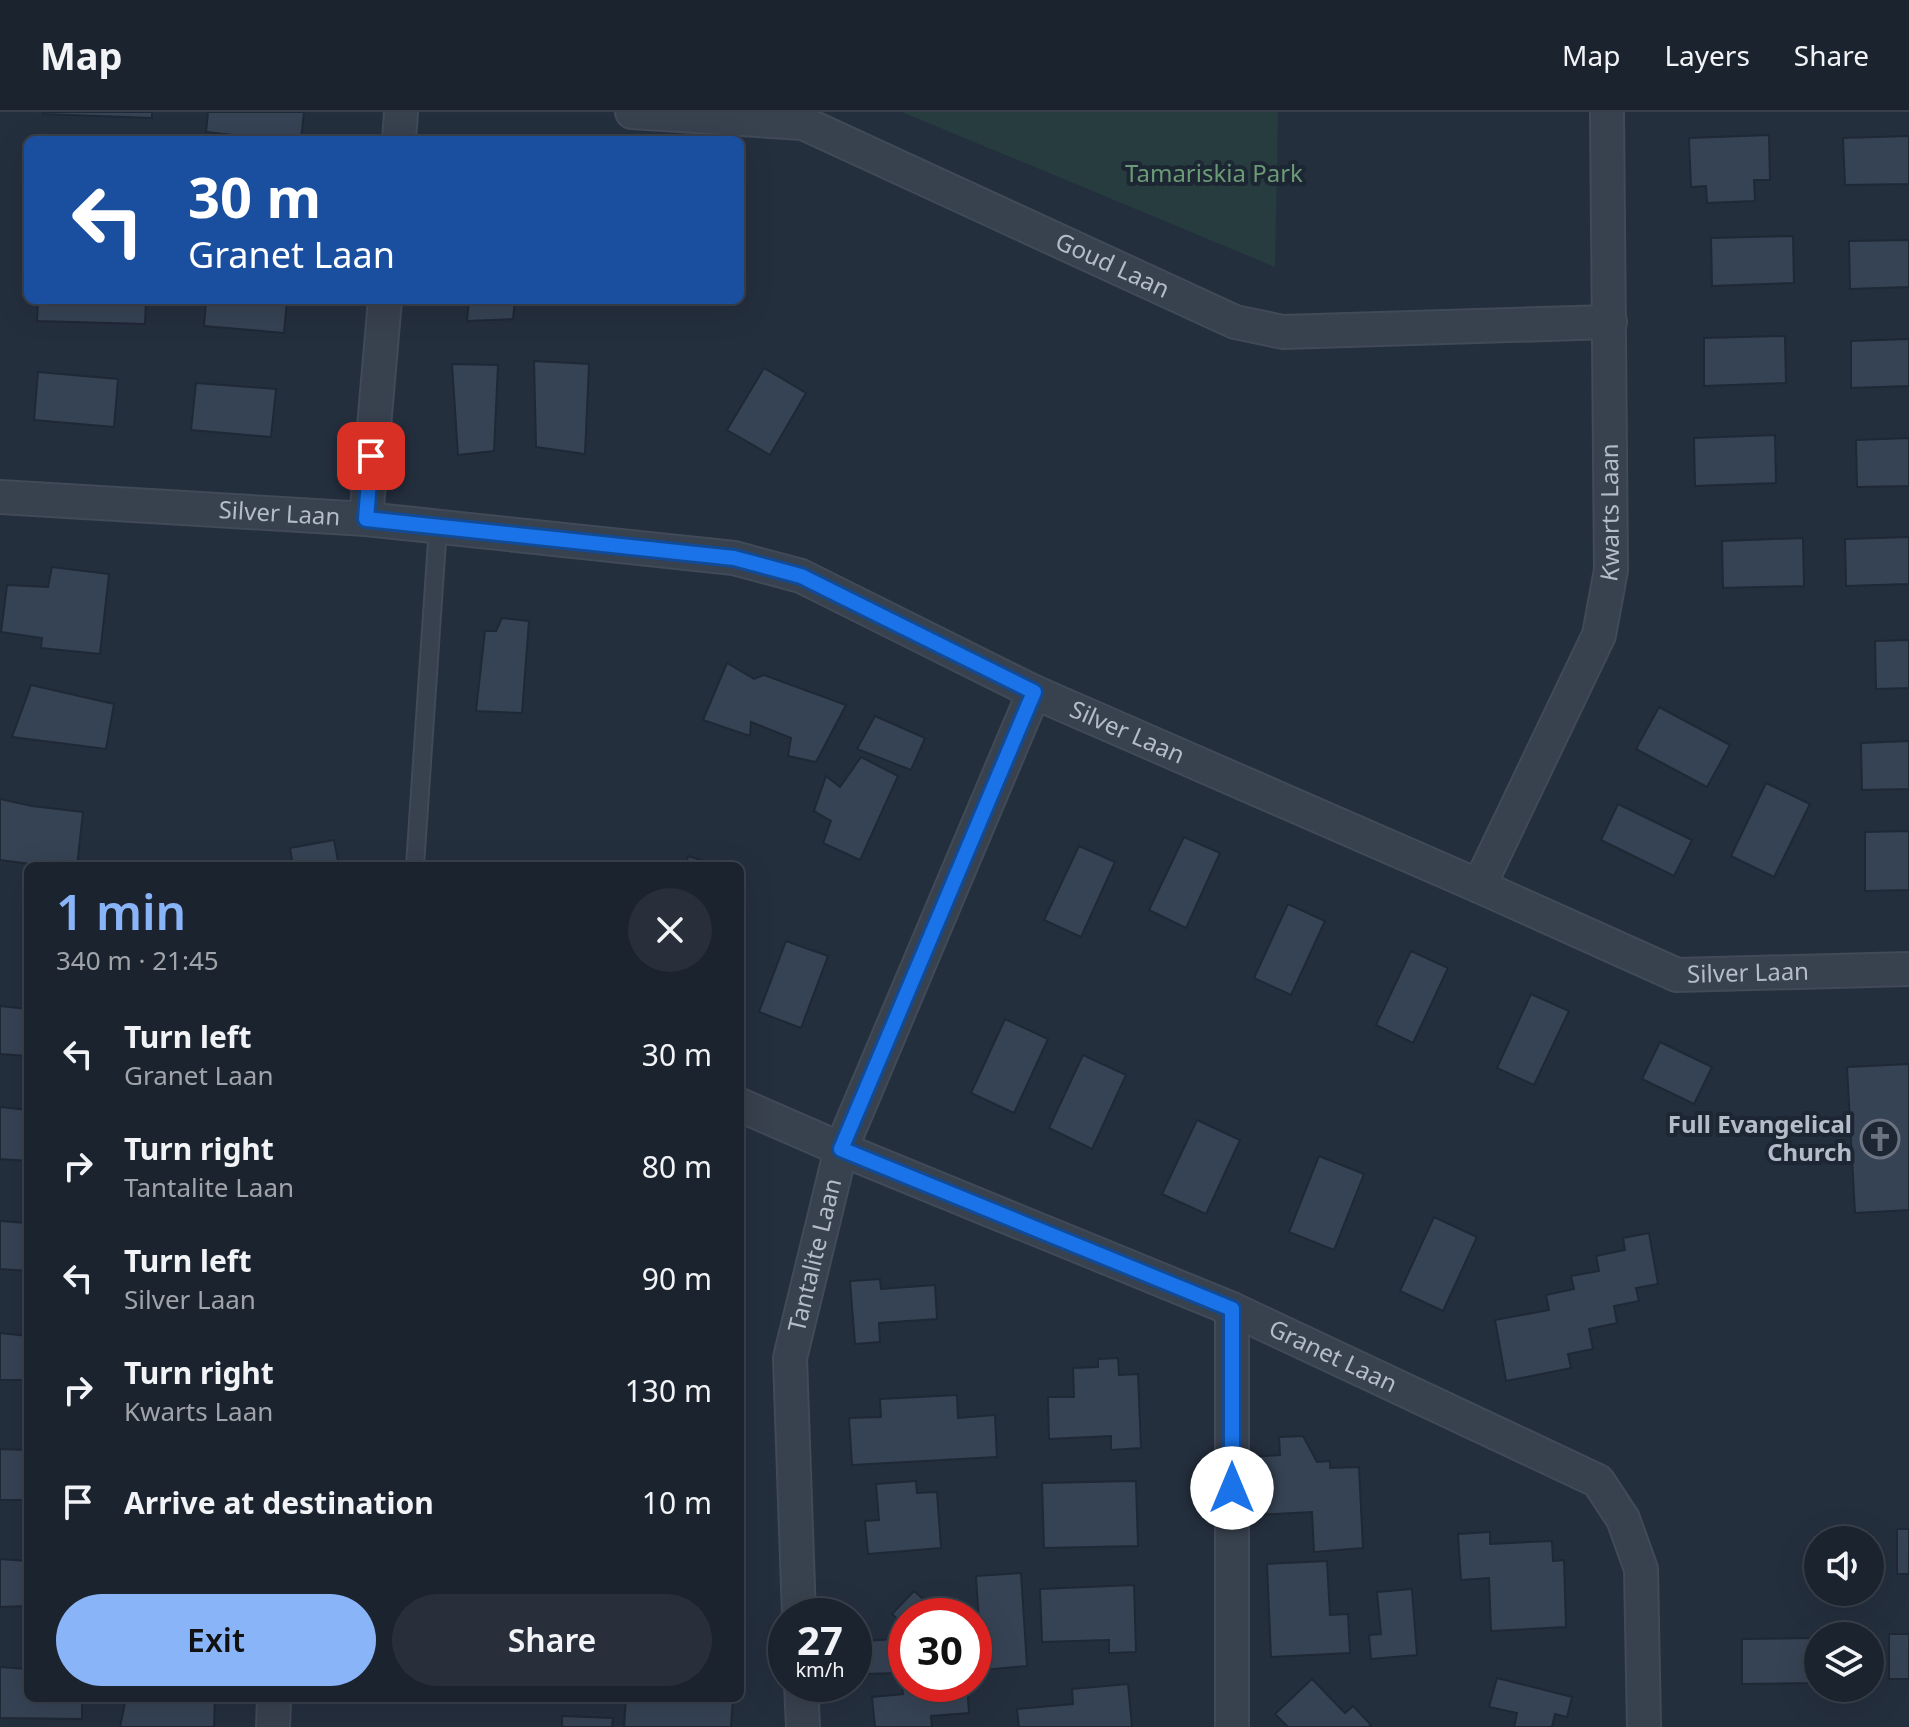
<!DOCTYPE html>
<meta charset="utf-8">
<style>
:root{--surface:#1b232e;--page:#282f3a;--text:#f1f3f6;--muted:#a0a4aa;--line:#39404a;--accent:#8ab4f8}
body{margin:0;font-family:"Noto Sans",sans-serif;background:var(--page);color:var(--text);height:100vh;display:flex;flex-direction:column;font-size:30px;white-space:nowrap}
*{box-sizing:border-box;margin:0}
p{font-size:26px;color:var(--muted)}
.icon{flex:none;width:44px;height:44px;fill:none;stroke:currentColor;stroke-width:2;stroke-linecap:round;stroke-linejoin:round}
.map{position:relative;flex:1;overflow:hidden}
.panel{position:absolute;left:24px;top:750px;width:720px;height:840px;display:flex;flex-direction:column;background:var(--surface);border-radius:12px;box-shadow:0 8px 32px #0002,0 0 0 2px var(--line)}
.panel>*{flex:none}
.guide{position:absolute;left:24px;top:24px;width:720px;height:168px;border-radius:12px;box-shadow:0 8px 32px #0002,0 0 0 2px var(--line);background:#1a4fa0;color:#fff;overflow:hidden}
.buttons{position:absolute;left:1804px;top:1414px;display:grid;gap:16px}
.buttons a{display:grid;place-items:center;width:80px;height:80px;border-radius:50%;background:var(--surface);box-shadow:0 8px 32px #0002,0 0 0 2px var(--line);font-size:40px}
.speed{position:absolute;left:768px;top:1486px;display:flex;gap:16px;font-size:40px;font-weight:700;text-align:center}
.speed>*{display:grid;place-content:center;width:104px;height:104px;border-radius:50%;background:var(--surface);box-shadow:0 8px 32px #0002,0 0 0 2px var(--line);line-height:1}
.speed small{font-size:20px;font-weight:400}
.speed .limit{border:12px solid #d22;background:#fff;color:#111}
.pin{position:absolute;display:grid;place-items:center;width:68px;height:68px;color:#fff;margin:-34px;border-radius:16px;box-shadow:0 4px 12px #0006}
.me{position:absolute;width:88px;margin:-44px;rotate:0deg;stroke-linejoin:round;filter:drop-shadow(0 0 6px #0008)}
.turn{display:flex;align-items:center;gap:28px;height:168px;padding:0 32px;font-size:36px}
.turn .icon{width:104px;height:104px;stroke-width:2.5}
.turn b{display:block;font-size:56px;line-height:68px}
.round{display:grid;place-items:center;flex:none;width:84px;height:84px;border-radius:42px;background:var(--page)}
.summary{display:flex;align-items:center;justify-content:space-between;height:136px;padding:0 32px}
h1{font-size:48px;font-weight:600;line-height:60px;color:var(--accent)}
.action{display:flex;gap:16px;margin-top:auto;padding:16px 32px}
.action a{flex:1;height:92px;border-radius:48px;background:var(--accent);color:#111;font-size:32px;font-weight:600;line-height:92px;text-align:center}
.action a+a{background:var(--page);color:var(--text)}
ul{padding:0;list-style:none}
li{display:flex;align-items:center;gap:24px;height:112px;padding:0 32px}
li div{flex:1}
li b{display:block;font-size:30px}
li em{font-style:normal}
header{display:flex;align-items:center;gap:48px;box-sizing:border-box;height:112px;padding:0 40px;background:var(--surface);border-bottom:2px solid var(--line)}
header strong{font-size:38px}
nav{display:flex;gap:44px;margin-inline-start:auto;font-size:28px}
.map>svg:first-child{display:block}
.green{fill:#263c3f}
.building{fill:#364354;stroke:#1f2835;stroke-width:2}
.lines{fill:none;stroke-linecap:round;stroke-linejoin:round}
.lane-casing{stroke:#414a57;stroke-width:20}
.street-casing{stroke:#414a57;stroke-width:36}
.lane{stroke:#38414e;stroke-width:16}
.street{stroke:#38414e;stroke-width:32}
.route-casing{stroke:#114b97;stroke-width:20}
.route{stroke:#1a73e8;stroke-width:14}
.labels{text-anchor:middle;stroke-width:8;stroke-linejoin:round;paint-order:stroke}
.park-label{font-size:24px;fill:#6b9a76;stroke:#1d2633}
.street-label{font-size:24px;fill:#b4bcc9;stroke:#1d2633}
.poi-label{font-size:24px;font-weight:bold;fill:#b4bcc9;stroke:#1d2633;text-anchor:end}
</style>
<header>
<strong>Map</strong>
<nav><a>Map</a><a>Layers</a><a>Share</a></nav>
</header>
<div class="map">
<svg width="1909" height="1615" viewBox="0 0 1909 1615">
<rect width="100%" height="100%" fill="#242f3e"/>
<polygon class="green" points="902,0 1278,0 1275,155"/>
<g class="building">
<polygon points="43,0 152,0 152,6 43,2"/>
<polygon points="208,0 304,0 301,28 279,28 206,20"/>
<polygon points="1769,23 1770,68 1754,68 1755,89 1707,91 1706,74 1691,75 1689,26"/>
<polygon points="1909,24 1909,72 1845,73 1843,26"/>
<polygon points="1793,124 1794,171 1712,174 1711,126"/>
<polygon points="1909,128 1909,175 1850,177 1849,129"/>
<polygon points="38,188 146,188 145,212 37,209"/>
<polygon points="206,188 287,188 284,221 204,214"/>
<polygon points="469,188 515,188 513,207 467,209"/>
<polygon points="1785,224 1786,271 1704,274 1704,226"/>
<polygon points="1909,227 1909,274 1851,276 1851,229"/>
<polygon points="534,249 589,252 585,342 536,335"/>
<polygon points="452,252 498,253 494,339 458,343"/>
<polygon points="764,256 806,281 770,343 727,318"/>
<polygon points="38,260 118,267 114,315 34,308"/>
<polygon points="196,271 276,277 271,325 191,318"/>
<polygon points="1775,323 1776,371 1695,374 1694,326"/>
<polygon points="1909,326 1909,374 1857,375 1856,328"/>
<polygon points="1909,425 1909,472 1846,474 1845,427"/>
<polygon points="1803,426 1804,474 1723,476 1722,429"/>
<polygon points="52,455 109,462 100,542 41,536 42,526 1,520 7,473 48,475"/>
<polygon points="502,506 529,509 522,601 476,599 485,519 496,519"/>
<polygon points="1909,528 1909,576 1876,577 1875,529"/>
<polygon points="727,551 754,567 764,563 846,593 816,650 788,644 791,626 751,610 750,624 703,608"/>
<polygon points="31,573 114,592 106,637 12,625"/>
<polygon points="1659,595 1730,633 1707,675 1636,637"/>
<polygon points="875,604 925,626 911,658 857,637"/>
<polygon points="1909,629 1909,677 1862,678 1861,631"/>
<polygon points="861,645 898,664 860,748 823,731 831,709 814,699 826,664 840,675"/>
<polygon points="1766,671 1810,692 1774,765 1731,744"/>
<polygon points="0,687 32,694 83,700 77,754 46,754 0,748"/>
<polygon points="1618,692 1692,728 1674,764 1601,728"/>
<polygon points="1909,719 1909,778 1865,779 1865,720"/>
<polygon points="1184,725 1220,741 1186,816 1149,798"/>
<polygon points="334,728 339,754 293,754 290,736"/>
<polygon points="1079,734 1115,750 1081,825 1044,808"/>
<polygon points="688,744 720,754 686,754"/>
<polygon points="627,751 626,754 584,754 584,752"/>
<polygon points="1288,792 1325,809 1291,883 1254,866"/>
<polygon points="786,829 828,844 801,916 759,900"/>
<polygon points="1411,839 1448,856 1413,931 1376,913"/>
<polygon points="1531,882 1569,899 1534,973 1497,956"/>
<polygon points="0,894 28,897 28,944 0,942"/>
<polygon points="1005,907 1048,927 1014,1001 971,981"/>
<polygon points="1660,930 1712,955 1694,992 1642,967"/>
<polygon points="1083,943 1126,963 1092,1037 1049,1016"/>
<polygon points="1909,952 1909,1098 1855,1101 1847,955"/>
<polygon points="0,995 28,998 28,1049 0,1047"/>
<polygon points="1197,1008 1240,1028 1206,1102 1162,1082"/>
<polygon points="1319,1044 1364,1062 1334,1138 1289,1120"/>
<polygon points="1434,1105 1477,1125 1443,1199 1400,1179"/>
<polygon points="0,1109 28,1111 28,1159 0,1157"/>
<polygon points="1649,1121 1658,1172 1636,1176 1639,1189 1614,1194 1617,1211 1589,1217 1593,1237 1568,1242 1571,1256 1506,1269 1495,1208 1549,1198 1546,1183 1574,1177 1571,1164 1599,1159 1596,1144 1625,1138 1623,1126"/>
<polygon points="880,1167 881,1177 935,1173 937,1207 879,1211 880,1230 855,1232 850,1169"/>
<polygon points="0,1221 28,1224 28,1268 0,1268"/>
<polygon points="1118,1246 1119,1263 1138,1262 1141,1336 1111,1338 1111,1324 1049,1327 1048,1285 1074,1285 1073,1256 1098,1255 1098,1247"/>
<polygon points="957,1283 958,1306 995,1303 997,1345 852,1353 849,1306 881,1305 880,1287"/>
<polygon points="1303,1324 1317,1350 1330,1349 1330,1356 1359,1355 1363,1436 1314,1440 1312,1400 1255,1403 1252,1345 1280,1343 1279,1325"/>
<polygon points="0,1337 28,1338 28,1388 0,1388"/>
<polygon points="916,1369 917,1381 937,1380 941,1436 868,1442 865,1409 879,1408 876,1372"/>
<polygon points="1136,1369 1138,1434 1044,1436 1042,1371"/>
<rect x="1897" y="1417" width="12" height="45"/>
<polygon points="1490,1420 1490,1432 1552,1429 1553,1449 1564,1448 1566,1515 1491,1519 1489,1466 1461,1468 1458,1422"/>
<polygon points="0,1447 28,1449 28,1494 0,1495"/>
<polygon points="1327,1449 1330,1503 1348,1502 1350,1541 1271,1545 1267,1452"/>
<polygon points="1021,1461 1027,1554 982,1558 976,1464"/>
<polygon points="1134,1473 1136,1540 1109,1541 1109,1528 1042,1530 1040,1477"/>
<polygon points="1412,1477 1417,1543 1371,1547 1369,1523 1381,1522 1377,1480"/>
<polygon points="914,1479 932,1495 935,1491 949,1504 906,1504 906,1515 892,1502"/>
<rect x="1889" y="1522" width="20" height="45"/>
<polygon points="1814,1526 1814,1571 1742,1572 1742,1527"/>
<polygon points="896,1527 898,1561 865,1562 863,1529"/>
<polygon points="0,1555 28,1557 28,1586 82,1586 82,1607 0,1606"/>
<polygon points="1497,1566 1572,1585 1567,1605 1555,1602 1552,1615 1514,1615 1517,1601 1489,1595"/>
<polygon points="1312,1567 1345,1601 1353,1594 1371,1613 1368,1615 1288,1615 1275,1602"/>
<polygon points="913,1572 967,1572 969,1601 931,1604 932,1615 875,1615 872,1585 903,1582 902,1573"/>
<polygon points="1128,1572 1132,1615 1019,1615 1017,1597 1073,1592 1072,1577"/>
<polygon points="126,1586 215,1586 214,1615 120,1615"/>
<polygon points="626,1586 733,1586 731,1615 624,1615"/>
<polygon points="562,1604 613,1606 612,1615 562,1615"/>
</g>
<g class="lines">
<g class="lane-casing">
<polyline id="lane" points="415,754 438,414"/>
</g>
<g class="street-casing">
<g id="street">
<path id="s1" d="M632,0L803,11L1235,210L1283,220L1610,210"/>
<polyline points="399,28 401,0"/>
<path id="s2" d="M0,385L366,407L734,446L801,464L1034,580L1479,774L1677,863L1909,857"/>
<polyline points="366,407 385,188"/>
<path id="s3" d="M1479,774L1599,523L1611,458L1607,0"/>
<path id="s4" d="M740,993L841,1037L1232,1197L1598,1369L1623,1407L1641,1457L1644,1615"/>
<polyline points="1232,1197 1232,1615"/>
<path id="s5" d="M799,1504L790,1246L841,1037L1034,580"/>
<polyline points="801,1572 803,1615"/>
<polyline points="273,1615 274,1586"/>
</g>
</g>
<use href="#lane" class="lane"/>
<use href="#street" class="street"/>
</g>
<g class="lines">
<g class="route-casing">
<polyline id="route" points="371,344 366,407 734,446 801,464 1034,580 841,1037 1232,1197 1232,1376"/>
</g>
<use href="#route" class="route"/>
</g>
<defs>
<g id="church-ring" transform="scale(2)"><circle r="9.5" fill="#1d2633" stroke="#6b7280" stroke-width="1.5"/><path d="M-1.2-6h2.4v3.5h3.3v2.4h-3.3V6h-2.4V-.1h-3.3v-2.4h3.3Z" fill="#6b7280"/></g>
</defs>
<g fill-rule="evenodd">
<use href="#church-ring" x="1880" y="1027"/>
</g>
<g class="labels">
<g class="park-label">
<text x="1214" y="70">Tamariskia Park</text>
</g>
<g class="street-label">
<text dy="8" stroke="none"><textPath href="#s1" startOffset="512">Goud Laan</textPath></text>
<text dy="8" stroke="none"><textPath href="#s3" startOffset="402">Kwarts Laan</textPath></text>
<text dy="8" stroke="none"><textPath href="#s2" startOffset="280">Silver Laan</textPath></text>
<text dy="8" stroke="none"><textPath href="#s2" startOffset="1168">Silver Laan</textPath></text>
<text dy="8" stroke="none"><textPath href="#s2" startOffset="1840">Silver Laan</textPath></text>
<text dy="8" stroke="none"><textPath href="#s5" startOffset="364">Tantalite Laan</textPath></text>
<text dy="8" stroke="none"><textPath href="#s4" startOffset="644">Granet Laan</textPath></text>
</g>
<g class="poi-label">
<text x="1852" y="1021">Full Evangelical<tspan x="1852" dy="28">Church</tspan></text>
</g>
</g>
</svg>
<div class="buttons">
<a><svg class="icon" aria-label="sound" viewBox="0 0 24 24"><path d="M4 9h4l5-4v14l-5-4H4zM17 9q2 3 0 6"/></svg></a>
<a><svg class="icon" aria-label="layers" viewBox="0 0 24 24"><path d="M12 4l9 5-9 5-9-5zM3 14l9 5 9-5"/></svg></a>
</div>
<div class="speed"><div>27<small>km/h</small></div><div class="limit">30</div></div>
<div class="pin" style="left:371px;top:344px;background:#d93025"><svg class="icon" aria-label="arrive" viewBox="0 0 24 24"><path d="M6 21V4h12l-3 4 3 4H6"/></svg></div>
<svg class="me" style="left:1232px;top:1376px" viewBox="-20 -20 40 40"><circle r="19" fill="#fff"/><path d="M0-13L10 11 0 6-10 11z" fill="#1a73e8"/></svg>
<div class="guide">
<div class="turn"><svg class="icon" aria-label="left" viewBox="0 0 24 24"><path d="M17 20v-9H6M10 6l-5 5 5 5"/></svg><div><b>30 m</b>Granet Laan</div></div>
</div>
<section class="panel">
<div class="summary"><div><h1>1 min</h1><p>340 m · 21:45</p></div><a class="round"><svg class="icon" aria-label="close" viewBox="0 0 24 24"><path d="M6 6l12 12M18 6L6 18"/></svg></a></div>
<ul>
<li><svg class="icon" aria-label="left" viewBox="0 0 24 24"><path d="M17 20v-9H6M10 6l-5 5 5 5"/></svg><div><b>Turn left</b><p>Granet Laan</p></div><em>30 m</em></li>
<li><svg class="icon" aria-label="right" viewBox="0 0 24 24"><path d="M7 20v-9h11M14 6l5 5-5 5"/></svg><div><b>Turn right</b><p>Tantalite Laan</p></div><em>80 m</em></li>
<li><svg class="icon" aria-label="left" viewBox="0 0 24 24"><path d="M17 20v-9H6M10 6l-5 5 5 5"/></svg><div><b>Turn left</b><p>Silver Laan</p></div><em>90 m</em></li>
<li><svg class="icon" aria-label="right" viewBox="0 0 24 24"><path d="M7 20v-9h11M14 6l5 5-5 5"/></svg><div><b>Turn right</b><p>Kwarts Laan</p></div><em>130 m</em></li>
<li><svg class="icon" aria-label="arrive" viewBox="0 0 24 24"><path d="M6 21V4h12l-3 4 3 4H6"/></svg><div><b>Arrive at destination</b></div><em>10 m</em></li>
</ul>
<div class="action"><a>Exit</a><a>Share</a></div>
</section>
</div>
